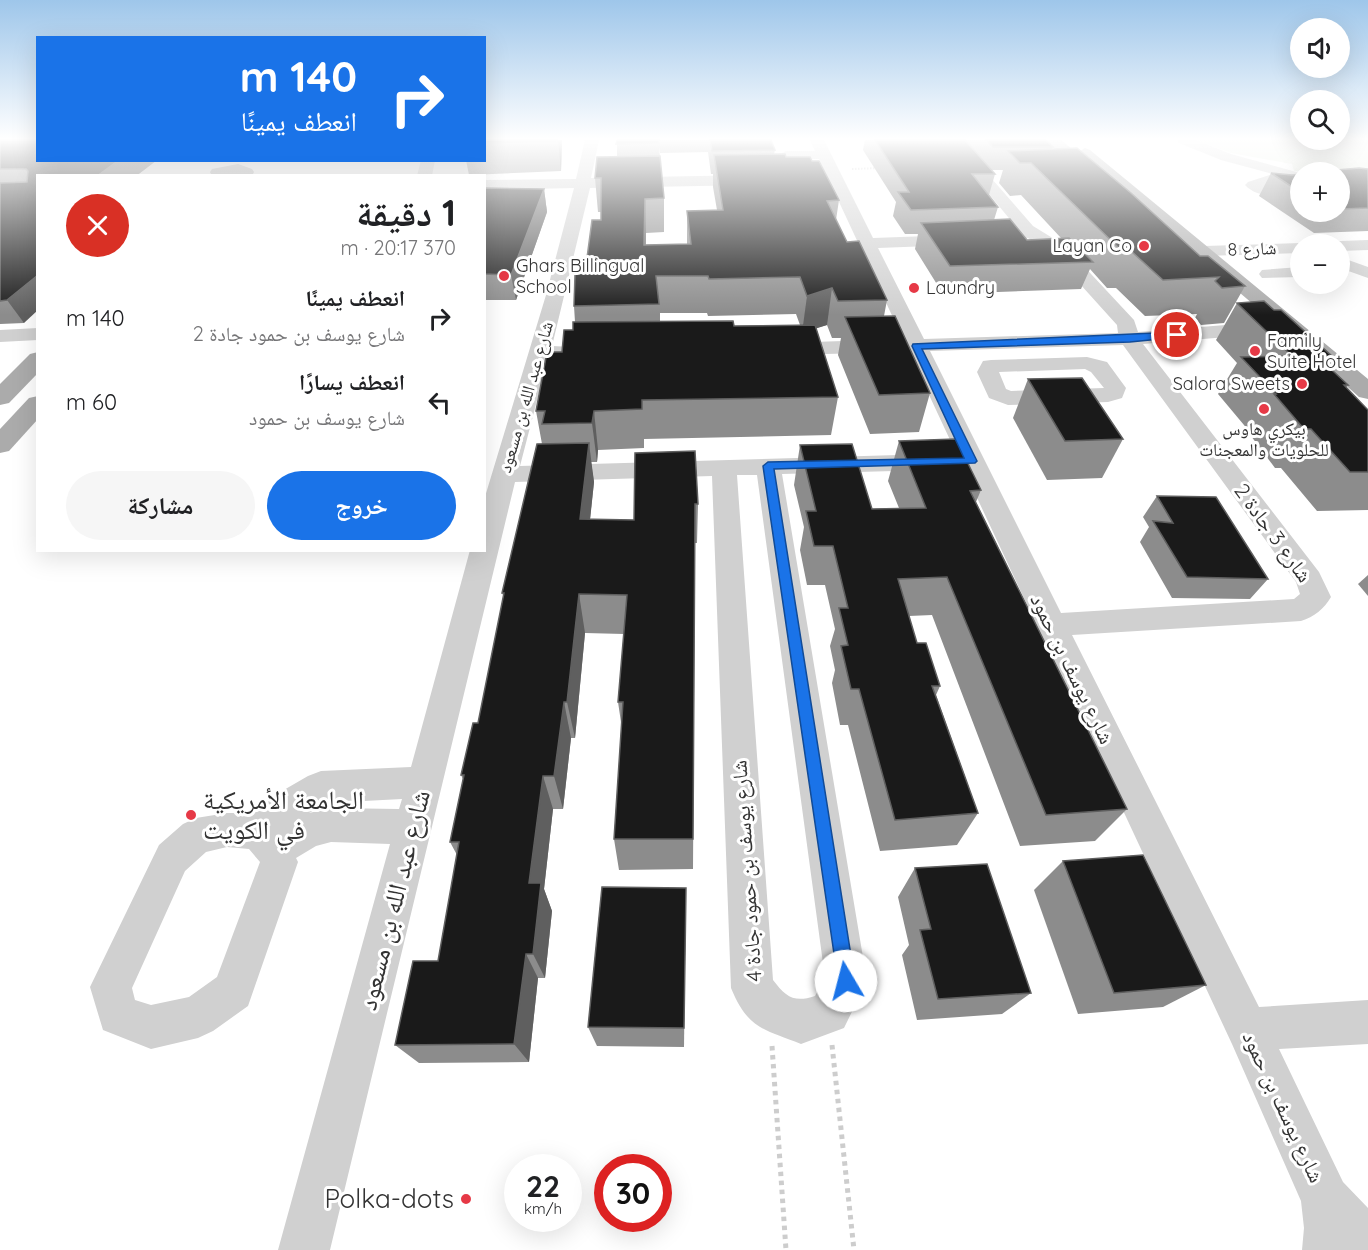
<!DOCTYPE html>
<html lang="ar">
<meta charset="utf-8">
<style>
:root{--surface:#fff;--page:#f6f6f6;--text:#202124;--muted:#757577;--accent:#1a73e8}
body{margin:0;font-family:Quicksand,"Noto Naskh Arabic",sans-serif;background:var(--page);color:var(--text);direction:rtl;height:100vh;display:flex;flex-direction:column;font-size:22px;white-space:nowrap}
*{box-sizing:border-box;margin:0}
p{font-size:20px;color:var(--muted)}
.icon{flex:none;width:33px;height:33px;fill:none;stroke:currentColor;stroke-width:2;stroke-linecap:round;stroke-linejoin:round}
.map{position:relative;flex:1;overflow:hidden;direction:ltr}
.drawer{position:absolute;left:36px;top:174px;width:450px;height:378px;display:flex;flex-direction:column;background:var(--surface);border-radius:0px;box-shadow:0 6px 24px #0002;direction:rtl}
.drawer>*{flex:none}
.banner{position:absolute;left:36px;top:36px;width:450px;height:126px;border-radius:0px;box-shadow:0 6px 24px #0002;direction:rtl;background:#1a73e8;color:#fff;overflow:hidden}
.fabs{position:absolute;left:1290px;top:18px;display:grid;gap:12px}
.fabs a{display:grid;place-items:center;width:60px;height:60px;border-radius:50%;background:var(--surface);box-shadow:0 6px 24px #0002;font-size:30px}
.speed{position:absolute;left:504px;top:1154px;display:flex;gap:12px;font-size:30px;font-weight:700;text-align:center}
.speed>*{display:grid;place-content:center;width:78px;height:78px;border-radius:50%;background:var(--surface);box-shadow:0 6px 24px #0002;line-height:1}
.speed small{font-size:15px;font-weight:400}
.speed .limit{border:9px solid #d22;background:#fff;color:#111}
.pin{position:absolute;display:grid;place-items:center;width:51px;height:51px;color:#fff;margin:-26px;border:3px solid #fff;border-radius:50%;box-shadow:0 2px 6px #0007}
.me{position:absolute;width:66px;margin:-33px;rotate:352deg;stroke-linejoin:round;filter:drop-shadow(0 0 4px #0008)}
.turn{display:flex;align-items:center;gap:21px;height:126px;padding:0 30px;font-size:27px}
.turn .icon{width:78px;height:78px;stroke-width:2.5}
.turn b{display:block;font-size:42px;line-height:51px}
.round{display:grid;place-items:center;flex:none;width:63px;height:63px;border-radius:32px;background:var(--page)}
.summary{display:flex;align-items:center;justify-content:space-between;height:102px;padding:0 30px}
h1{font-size:36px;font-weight:700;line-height:45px}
.cta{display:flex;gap:12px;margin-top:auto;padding:12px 30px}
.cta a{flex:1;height:69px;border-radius:36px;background:var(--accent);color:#fff;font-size:24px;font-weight:700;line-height:69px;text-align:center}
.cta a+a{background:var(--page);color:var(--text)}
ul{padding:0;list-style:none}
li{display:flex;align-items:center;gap:18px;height:84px;padding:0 30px}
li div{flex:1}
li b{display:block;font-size:22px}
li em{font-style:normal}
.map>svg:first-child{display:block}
.green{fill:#e6ecdf}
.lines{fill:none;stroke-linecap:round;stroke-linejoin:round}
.path-far1{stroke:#cdcdcd;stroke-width:2;stroke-dasharray:1.5 1.5;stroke-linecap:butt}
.path{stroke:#cdcdcd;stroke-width:5;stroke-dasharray:4.5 4.5;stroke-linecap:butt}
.minor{fill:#d0d0d0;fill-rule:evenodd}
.major{fill:#ababab;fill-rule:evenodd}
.wall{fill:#8c8c8c;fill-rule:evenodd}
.shaded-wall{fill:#5f5f5f}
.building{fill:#1a1a1a;stroke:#5f5f5f;stroke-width:1.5}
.route{fill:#1a73e8;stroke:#114b97;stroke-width:1.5}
.poi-dot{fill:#e63946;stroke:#fff;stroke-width:2}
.labels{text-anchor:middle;stroke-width:6;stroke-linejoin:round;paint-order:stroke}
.far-poi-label{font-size:18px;fill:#333;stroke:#fff;text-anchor:start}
.far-street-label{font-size:18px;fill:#333;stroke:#fff}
.street-label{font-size:21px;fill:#333;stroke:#fff}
.near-poi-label{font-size:26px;fill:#333;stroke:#fff;text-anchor:start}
.near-street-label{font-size:26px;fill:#333;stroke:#fff}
</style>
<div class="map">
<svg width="1368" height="1250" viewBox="0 0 1368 1250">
<rect width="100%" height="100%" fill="#fff"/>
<polygon class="green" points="1196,140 1368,140 1368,180 1340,172 1294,171 1292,164 1231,153"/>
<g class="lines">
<polyline class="path-far1" points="852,169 880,168"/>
<g class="path">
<polyline points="832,1045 854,1250"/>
<polyline points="772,1046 786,1250"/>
</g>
<g class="minor">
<path d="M585,140H599L591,178L754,175L762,180L754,185L590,188L552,346L595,348L598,352L595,356L548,358L520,466L932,454L941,457L944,462L941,467L932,470L782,474L867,981L844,1028L801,1044C763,1029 748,1029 731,988L712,476L515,482L330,1250H278L390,844L331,842L316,846L296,858L298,862L248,1006L213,1031L198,1038L151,1049L103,1030L90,987L159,845L183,824L196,818L227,813H244L308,776L321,771L411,767L470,550H484V500L546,295L574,188L484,190V180L576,179ZM737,475H757L825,978L815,996C794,1003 786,997 773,980ZM402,799L399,809L331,808L309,813L326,803ZM227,847L249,849L260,862L217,977L189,997L151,1005L135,1000L132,988L185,871L206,852Z"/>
<path d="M810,140H824L873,238L956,235L962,236L965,240L962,244L956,245L878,248L924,339L1118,333L1117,325L1052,253L1028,238L1010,243L1004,242L1002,238L1004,234L1018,229L944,140H958L1033,226L1064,245L1134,320L1138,332L1263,322L1270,324L1273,328L1270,332L1263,334L1143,344L1319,572L1331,597C1324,609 1314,617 1301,621L1072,635L1259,1007L1368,1000V1044L1279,1049L1343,1182L1368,1208V1250H1302L1304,1228L1301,1201L1232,1044L909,352L783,355L776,353L773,349L776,345L783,343L903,339L819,159H786L779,155L786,151H815ZM1123,345L1296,582L1300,594L1294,599L1061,613L930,351Z"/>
<path d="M1177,140H1196L1231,154L1300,173V181L1286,178L1282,182L1268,186L1300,184V193C1282,195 1259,200 1245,185L1248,182L1273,174L1221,160L1179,143Z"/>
<polygon points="421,160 435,160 432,176 417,176"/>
<polygon points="1368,240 1368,250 1340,251 1340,244 1332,244 1340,241"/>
<polygon points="1300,243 1306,244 1300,244 1300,253 1204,256 1198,255 1195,251 1198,247 1204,246"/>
<polygon points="1340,257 1368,267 1368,278 1340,268"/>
<polygon points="1300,267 1300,277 1262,278 1259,274 1262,270"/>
<polygon points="38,328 38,340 0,342 0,330"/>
<path d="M1087,357L1107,362L1126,388L1122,398L1108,402L1008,405L989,398L977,372L983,361L991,360ZM1085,369L1091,372L1104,388L1011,391L1006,389L999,372Z"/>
</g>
<g class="major">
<polygon points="1044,140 1061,140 1077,153 1085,148 1090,150 1368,379 1368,399 1359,397 1293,338 1105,178 1097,182 1091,180"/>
<polygon points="238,164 252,169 254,172 252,176 212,176 210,172 212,169"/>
<polygon points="38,352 38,373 9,403 0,405 0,384 30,354"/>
<polygon points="38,396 38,419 9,451 0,453 0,429 29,398"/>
</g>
</g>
<g class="wall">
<polygon points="0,140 38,160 157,160 136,176 38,176 24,323 0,324"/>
<polygon points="484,140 562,140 561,171 469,175 466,160 484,160"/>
<path d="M617,140H771L775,150L774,154L786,157L812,161L839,200L836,220L847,242L887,300L884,316L930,393L919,432L870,434L838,355L841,338H832L827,325L816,328L838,397L831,435L644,439V448L598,450L597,462H591L594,482L590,519L634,520L635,453L698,504L697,543H695L693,869L619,870L614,839L622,729L618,702L624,634L585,633L575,738H571L563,809H553L544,889L552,911L545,978H538L529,1062L419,1063L395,1045L438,961L457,855L450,842L463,779L461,775L478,723L504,597L502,593L542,444L536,411L562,352L573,330L575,322L574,306L585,273L601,220V212H598L595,178L617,157ZM659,147V153L708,152L711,174H713V187L717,210L687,211V244L646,245V233L664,232V198ZM660,313H707L708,316L796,314L800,325L734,326L660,322Z"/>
<path d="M865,140H1046L1053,147L1052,149L1200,256L1245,286L1224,323L1201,325L1195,318L1197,314L1145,316L1116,288H1107L1090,269L1081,289L943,294L915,249L918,234H905L893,216L896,202L863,150ZM991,170H1003L999,183L1010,196L1021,195L1061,238L1027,240L994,220L998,207L989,195L995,174Z"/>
<polygon points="1368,169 1368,231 1314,233 1259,196 1271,173 1292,175 1300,174 1300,212 1340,212 1340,172"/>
<polygon points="484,188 544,189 547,212 516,300 484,300"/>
<polygon points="1237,303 1334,358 1328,366 1348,385 1346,388 1368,410 1368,510 1317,511 1281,468 1275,468 1248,432 1249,431 1218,394 1237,363 1216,340"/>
<polygon points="1028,379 1123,439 1102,478 1047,480 1013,418"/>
<polygon points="899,441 981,490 976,502 1127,809 1095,841 1020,846 932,615 909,616 917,643 940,686 936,695 978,813 957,845 880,851 848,725 840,725 832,683 835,670 830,646 835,629 825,585 807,585 800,550 804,527 794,485 800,445 872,509 899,508 888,481"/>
<polygon points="1157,496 1268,579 1250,599 1172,598 1140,542 1149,527 1143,517"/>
<polygon points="1368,575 1368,596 1358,584"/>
<polygon points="1063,861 1206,985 1163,1007 1078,1014 1034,890"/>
<polygon points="915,868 1031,993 1002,1014 917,1020 902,955 909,945 898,897"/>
<polygon points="686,888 684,1047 597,1046 588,1027"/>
</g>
<g class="shaded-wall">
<polygon points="558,140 562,140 561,171"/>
<polygon points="119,160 157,160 136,176 97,176"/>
<polygon points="544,189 547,212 516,300 511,275"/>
<polygon points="645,199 646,233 645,280 644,245"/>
<polygon points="38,275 38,310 24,323 7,300"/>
<polygon points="832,288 827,325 802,333 807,296"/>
<polygon points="594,411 598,450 597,462 592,423"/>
<polygon points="589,443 594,482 586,558 580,519"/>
<polygon points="579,594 585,633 575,738 567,702"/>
<polygon points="564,702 571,738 563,809 554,776"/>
<polygon points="543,776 553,809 544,889 552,911 545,978 533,954 529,883"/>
<polygon points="526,954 538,978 529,1062 514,1044"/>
</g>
<g class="building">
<polygon points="0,140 38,140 38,160 119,160 97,176 38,176 38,275 7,300 0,301 0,183 27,182 28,171 26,169 0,169"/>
<polygon points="484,140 558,140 558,141 484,143"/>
<polygon points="617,140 659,140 659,143 616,144"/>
<polygon points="710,140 771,140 775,150 712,151"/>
<polygon points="875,140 965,140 995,174 972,174 998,207 911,210 898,192 909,192"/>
<polygon points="986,140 1046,140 1053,147 993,147"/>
<polygon points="1077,148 1131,193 1200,256 1208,256 1245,286 1222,288 1215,281 1219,277 1163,280 1132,252 1123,252 1031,163 1020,163 1008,151"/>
<polygon points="785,154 786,157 810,157 812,161 819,161 839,200 827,201 847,242 859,241 887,300 838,301 832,288 807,296 800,277 709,279 708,276 656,276 659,304 574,306 575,274 585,273 592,220 601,220 601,178 595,178 597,157 660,156 664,198 645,199 644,245 691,244 687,211 723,210 714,155"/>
<polygon points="1359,168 1368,169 1368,208 1340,209 1340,172 1314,172"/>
<polygon points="1271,173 1292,175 1300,174 1300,192"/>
<polygon points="484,188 544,189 511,275 484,274"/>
<polygon points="1010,219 1027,240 1069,238 1093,262 950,266 921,223"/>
<polygon points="1264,301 1274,310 1281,310 1334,358 1320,359 1348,385 1344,385 1368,410 1368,472 1350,472 1311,429 1304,429 1274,394 1276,394 1241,357 1292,356 1237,303"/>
<polygon points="895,316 930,393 879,395 845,317"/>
<polygon points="733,321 734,326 815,325 838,397 642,400 642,409 594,411 592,423 542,424 545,411 536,411 547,352 562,352 564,330 573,330 573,322"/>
<polygon points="1082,378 1123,439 1065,441 1028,379"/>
<polygon points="956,439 981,490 970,491 1127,809 1046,815 947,577 898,579 917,643 926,643 940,686 932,686 978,813 895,820 859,689 851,689 841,646 848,645 839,608 848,608 833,546 814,546 806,511 816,511 800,445 852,444 872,509 926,508 899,441"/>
<polygon points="589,443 580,519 634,520 635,453 695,451 698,504 695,504 693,839 614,839 623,702 618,702 627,595 579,594 567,702 564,702 554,776 543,776 529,883 541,883 533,954 526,954 514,1044 395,1045 413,961 438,961 459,842 450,842 464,775 461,775 473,723 478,723 504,593 502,593 537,444"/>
<polygon points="1157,496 1216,497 1268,579 1187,577 1153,521 1173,523"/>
<polygon points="1143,855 1206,985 1114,993 1063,861"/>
<polygon points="987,864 1031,993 938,999 920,930 931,929 915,868"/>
<polygon points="602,887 686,888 684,1028 588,1027"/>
</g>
<linearGradient id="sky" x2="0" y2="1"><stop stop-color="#9ec6ea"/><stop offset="0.44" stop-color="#fff"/><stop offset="1" stop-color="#fff" stop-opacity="0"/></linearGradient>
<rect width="1368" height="315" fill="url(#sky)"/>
<polygon class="route" points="1177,332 1182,335 1180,337 1130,342 922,349 977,461 975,463 774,469 855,981 852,988 846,991 839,988 763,466 768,462 964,458 912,346 913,344"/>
<g class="poi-dot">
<circle cx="1144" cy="246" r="6"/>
<circle cx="504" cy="276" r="6"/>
<circle cx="914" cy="288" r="6"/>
<circle cx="1255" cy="351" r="6"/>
<circle cx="1302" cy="384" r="6"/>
<circle cx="1264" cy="409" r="6"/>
<circle cx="191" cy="815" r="6"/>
<circle cx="466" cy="1199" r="6"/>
</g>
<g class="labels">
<g class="far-poi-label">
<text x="1132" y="252" text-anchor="end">Layan Co</text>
<text x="516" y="272">Ghars Billingual<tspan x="516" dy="21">School</tspan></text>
<text x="926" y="294">Laundry</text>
<text x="1267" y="347">Family<tspan x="1267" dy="21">Suite Hotel</tspan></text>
<text x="1290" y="390" text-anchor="end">Salora Sweets</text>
<text x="1264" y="435" text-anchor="middle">بيكري هاوس<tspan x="1264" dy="21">للحلويات والمعجنات</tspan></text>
</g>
<g class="far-street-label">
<text transform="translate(1252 249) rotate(-2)" y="6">شارع 8</text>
<text transform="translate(526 397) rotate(-74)" y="6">شارع عبد الله بن مسعود</text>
</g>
<g class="street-label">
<text transform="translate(1273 533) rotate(54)" y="7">شارع 3 جادة 2</text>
<text transform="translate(1072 669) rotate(64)" y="7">شارع يوسف بن حمود</text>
<text transform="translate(747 871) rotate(-94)" y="7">شارع يوسف بن حمود جادة 4</text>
<text transform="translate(1283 1107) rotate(65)" y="7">شارع يوسف بن حمود</text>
</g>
<g class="near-poi-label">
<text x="203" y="809">الجامعة الأمريكية<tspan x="203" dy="30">في الكويت</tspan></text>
<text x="454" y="1208" text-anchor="end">Polka-dots</text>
</g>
<g class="near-street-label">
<text transform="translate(394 900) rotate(-76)" y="9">شارع عبد الله بن مسعود</text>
</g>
</g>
</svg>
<div class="fabs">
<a><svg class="icon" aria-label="sound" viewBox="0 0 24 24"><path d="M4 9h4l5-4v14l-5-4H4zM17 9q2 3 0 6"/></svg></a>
<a><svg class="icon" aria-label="search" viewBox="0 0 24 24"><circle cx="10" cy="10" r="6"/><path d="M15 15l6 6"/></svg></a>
<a>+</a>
<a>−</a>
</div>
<div class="speed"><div>22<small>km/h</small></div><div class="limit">30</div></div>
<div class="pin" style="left:1177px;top:335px;background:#d93025"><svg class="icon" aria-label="arrive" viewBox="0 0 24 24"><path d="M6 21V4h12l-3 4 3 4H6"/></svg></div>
<svg class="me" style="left:846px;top:981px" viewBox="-20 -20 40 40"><circle r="19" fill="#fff"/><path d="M0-13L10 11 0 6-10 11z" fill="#1a73e8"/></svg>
<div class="banner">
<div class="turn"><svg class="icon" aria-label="right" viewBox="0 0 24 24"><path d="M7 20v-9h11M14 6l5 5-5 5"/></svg><div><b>140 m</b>انعطف يمينًا</div></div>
</div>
<section class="drawer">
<div class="summary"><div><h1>1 دقيقة</h1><p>370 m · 20:17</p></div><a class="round" style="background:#d93025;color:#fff"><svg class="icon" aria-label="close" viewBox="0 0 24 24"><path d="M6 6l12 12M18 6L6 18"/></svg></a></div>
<ul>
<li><svg class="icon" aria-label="right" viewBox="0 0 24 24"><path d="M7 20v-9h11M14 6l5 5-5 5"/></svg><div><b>انعطف يمينًا</b><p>شارع يوسف بن حمود جادة 2</p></div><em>140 m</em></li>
<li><svg class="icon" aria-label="left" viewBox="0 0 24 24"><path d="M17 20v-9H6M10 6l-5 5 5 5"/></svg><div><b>انعطف يسارًا</b><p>شارع يوسف بن حمود</p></div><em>60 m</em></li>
</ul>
<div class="cta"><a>خروج</a><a>مشاركة</a></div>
</section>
</div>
